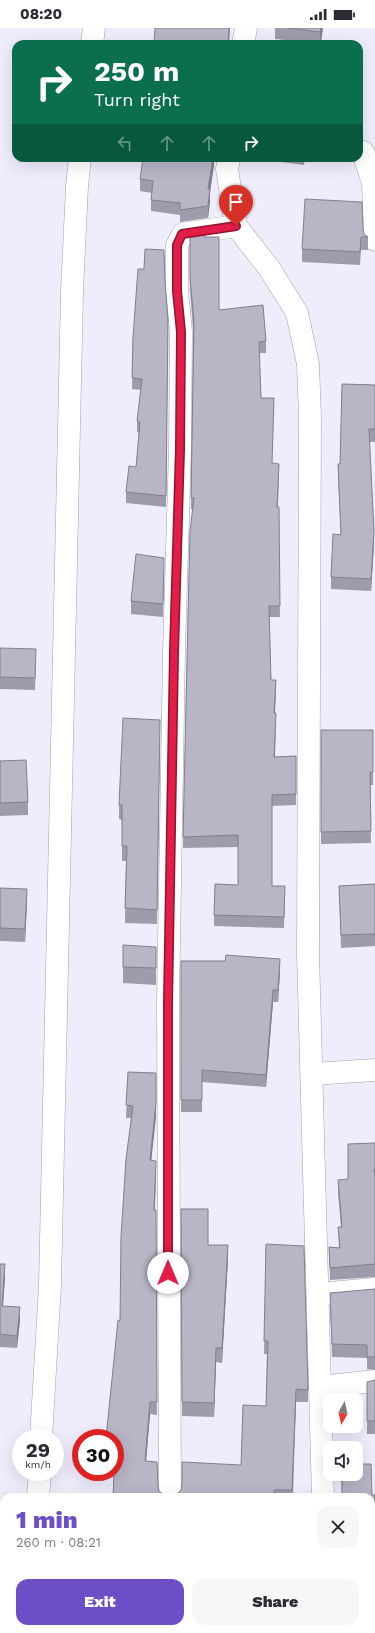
<!DOCTYPE html>
<meta charset="utf-8">
<style>
:root{--surface:#fff;--page:#f7f7f7;--text:#2b2b33;--muted:#7c7c81;--accent:#6c4ec7}
body{margin:0;font-family:"Work Sans",sans-serif;background:var(--page);color:var(--text);height:100vh;display:flex;flex-direction:column;font-size:15px;white-space:nowrap}
*{box-sizing:border-box;margin:0}
p{font-size:13px;color:var(--muted)}
.icon{flex:none;width:22px;height:22px;fill:none;stroke:currentColor;stroke-width:2;stroke-linecap:round;stroke-linejoin:round}
.map{position:relative;flex:1;overflow:hidden}
.sheet{position:absolute;left:0px;top:1465px;width:375px;height:140px;display:flex;flex-direction:column;background:var(--surface);border-radius:12px 12px 0 0;box-shadow:0 4px 16px #0002}
.sheet>*{flex:none}
.guide{position:absolute;left:12px;top:12px;width:351px;height:122px;border-radius:12px;box-shadow:0 4px 16px #0002;background:#0b6e4f;color:#fff;overflow:hidden}
.needle{width:26px;rotate:188deg}
.tools{position:absolute;left:323px;top:1365px;display:grid;gap:8px}
.tools a{display:grid;place-items:center;width:40px;height:40px;border-radius:8px;background:var(--surface);box-shadow:0 4px 16px #0002;font-size:20px}
.speed{position:absolute;left:12px;top:1401px;display:flex;gap:8px;font-size:20px;font-weight:700;text-align:center}
.speed>*{display:grid;place-content:center;width:52px;height:52px;border-radius:50%;background:var(--surface);box-shadow:0 4px 16px #0002;line-height:1}
.speed small{font-size:10px;font-weight:400}
.speed .limit{border:6px solid #d22;background:#fff;color:#111}
.pin{position:absolute;display:grid;place-items:center;width:34px;height:34px;color:#fff;margin:-41px -17px;border-radius:50% 50% 50% 0;rotate:-45deg;box-shadow:0 0 4px #0007}
.pin .icon{rotate:45deg}
.me{position:absolute;width:44px;margin:-22px;rotate:0deg;stroke-linejoin:round;filter:drop-shadow(0 0 3px #0008)}
.turn{display:flex;align-items:center;gap:14px;height:84px;padding:0 16px;font-size:18px}
.turn .icon{width:52px;height:52px;stroke-width:2.5}
.turn b{display:block;font-size:28px;line-height:34px}
.lanes{display:flex;align-items:center;height:38px;padding:0 16px;background:#0003;justify-content:center;gap:20px;direction:ltr}
.lanes .off{opacity:.35}
.round{display:grid;place-items:center;flex:none;width:42px;height:42px;border-radius:12px;background:var(--page)}
.head{display:flex;align-items:center;justify-content:space-between;height:68px;padding:0 16px}
h1{font-size:24px;font-weight:800;line-height:30px;color:var(--accent)}
.primary-button{display:flex;gap:8px;margin-top:auto;padding:8px 16px}
.primary-button a{flex:1;height:46px;border-radius:12px;background:var(--accent);color:#fff;font-size:16px;font-weight:800;line-height:46px;text-align:center}
.primary-button a+a{background:var(--page);color:var(--text)}
.status{display:flex;justify-content:space-between;align-items:center;height:28px;padding:0 20px;background:var(--surface);direction:ltr}
.status svg{height:11px;fill:currentColor}
.map>svg:first-child{display:block}
.lines{fill:none;stroke-linecap:round;stroke-linejoin:round}
.street-casing{stroke:#a2a0b2;stroke-width:23}
.street{stroke:#fff;stroke-width:22}
.wall{fill:#9d9caa}
.shaded-wall{fill:#807f8b}
.building{fill:#b7b5c6;stroke:#807f8b}
.route-casing{stroke:#92132f;stroke-width:10}
.route{stroke:#e11d48;stroke-width:7}
</style>
<div class="status"><b>08:20</b><svg viewBox="0 0 49 12"><path d="M0 12V9h3v3zM5 12V6h3v6zM10 12V3h3v9zM15 12V0h3v12zM26 1h20v11H26zM47 4h2v5h-2z"/></svg></div>
<div class="map">
<svg width="375" height="1605" viewBox="0 0 375 1605">
<rect width="100%" height="100%" fill="#efedfc"/>
<g class="lines">
<g class="street-casing">
<g id="street">
<polyline points="92,16 94,0"/>
<polyline points="243,16 246,0"/>
<polyline points="363,124 373,155 375,212"/>
<polyline points="229,130 227,141 236,198 269,240 297,285 308,336 310,390 308,926 323,1469"/>
<polyline points="312,1046 375,1042"/>
<polyline points="318,1266 375,1261"/>
<polyline points="320,1359 375,1353"/>
<polyline points="41,1410 50,1257 72,264 77,158 80,130"/>
<polyline points="38,1469 40,1444"/>
<polyline points="170,1469 168,975 174,624 180,421 181,304 177,263 177,217 183,206 236,198"/>
<polyline points="371,1589 375,1589"/>
<polyline points="326,1601 326,1605"/>
<polyline points="30,1605 31,1601"/>
<polyline points="168,1605 169,1601"/>
</g>
</g>
<use href="#street" class="street"/>
</g>
<g class="wall">
<polygon points="275,0 323,0 321,16 275,11"/>
<polygon points="214,130 214,137 210,164 210,173 208,190 180,194 180,187 151,183 151,172 152,165 140,163 140,151"/>
<polygon points="258,130 305,130 304,137 258,131"/>
<polygon points="364,206 368,209 368,222 361,222 360,237 302,234 302,221"/>
<polygon points="190,209 205,209 219,282 266,313 266,325 259,325 261,370 272,435 279,447 278,479 280,589 269,589 271,652 276,663 275,685 276,696 275,729 296,728 296,777 272,778 272,858 285,870 284,900 214,898 214,887 238,857 238,819 183,820 193,481 191,481 191,470 193,302 190,262"/>
<polygon points="165,253 168,293 166,479 126,475 126,464 136,439 139,405 137,404 137,393 141,362 132,361 133,309"/>
<polygon points="375,357 375,414 369,414 374,515 371,563 331,561 331,549 341,507 338,449 338,436 340,436"/>
<polygon points="164,542 163,589 131,586 131,573"/>
<polygon points="0,620 36,634 35,662 0,661"/>
<polygon points="321,702 373,702 373,757 370,757 371,815 321,816"/>
<polygon points="160,706 157,896 125,895 126,833 122,833 122,792 119,791 119,777"/>
<polygon points="0,733 28,774 28,787 0,788"/>
<polygon points="375,856 375,918 341,920 339,858"/>
<polygon points="0,860 27,874 25,914 0,913"/>
<polygon points="156,919 156,957 123,955 123,939"/>
<polygon points="181,933 280,943 278,974 273,974 266,1059 202,1054 202,1084 181,1084"/>
<polygon points="128,1044 156,1088 151,1132 156,1145 155,1182 157,1387 150,1386 146,1433 158,1457 159,1463 164,1467 170,1469 176,1467 241,1437 266,1378 267,1326 264,1326 266,1216 308,1362 308,1374 296,1374 293,1469 113,1469 120,1293 131,1090 126,1090"/>
<polygon points="375,1115 375,1249 330,1252 329,1219 339,1220 338,1199 341,1199 338,1165 338,1152 348,1151"/>
<polygon points="181,1181 208,1217 228,1231 222,1335 216,1334 214,1389 182,1388"/>
<polygon points="0,1236 5,1249 3,1278 20,1292 17,1320 0,1319"/>
<polygon points="375,1261 375,1342 367,1341 367,1330 332,1329 330,1265"/>
<polygon points="375,1352 375,1406 367,1406 367,1354"/>
<polygon points="341,1446 356,1446 372,1467 375,1467 375,1577 371,1576 342,1467"/>
<rect x="0" y="1508" width="4" height="91"/>
</g>
<g class="shaded-wall">
<polygon points="229,0 230,0 229,16 228,16"/>
<polygon points="321,0 323,0 320,16 320,4"/>
<polygon points="213,130 214,130 214,137 210,164 210,173 208,190 208,161"/>
<polygon points="374,503 374,515 371,563 371,551"/>
<polygon points="276,652 276,663 274,696 274,685"/>
<polygon points="27,861 27,874 25,914 25,901"/>
<polygon points="280,931 280,943 278,974 278,962"/>
<polygon points="273,962 273,974 266,1059 266,1047"/>
<polygon points="156,1075 156,1088 150,1145 150,1132"/>
<polygon points="156,1133 156,1145 154,1195 154,1182"/>
<polygon points="228,1217 228,1231 222,1335 222,1320"/>
<polygon points="5,1236 5,1249 2,1290 2,1278"/>
<polygon points="20,1279 20,1292 17,1320 17,1308"/>
<polygon points="216,1320 216,1334 214,1389 214,1375"/>
<polygon points="296,1361 296,1374 292,1469 292,1462"/>
<polygon points="150,1374 150,1386 145,1446 145,1433"/>
</g>
<g class="building">
<polygon points="155,0 229,0 228,16 154,16"/>
<polygon points="288,0 321,0 320,4"/>
<polygon points="143,130 213,130 208,161 210,161 208,178 180,182 180,175 151,172 153,153 140,151"/>
<polygon points="305,171 362,174 363,200 364,206 368,209 361,209 360,224 302,221"/>
<polygon points="205,204 204,209 219,209 219,282 263,277 266,313 259,314 261,370 274,370 272,435 279,436 277,479 279,479 280,578 269,578 271,652 276,652 274,685 276,685 274,729 296,728 296,766 272,767 272,858 285,858 284,889 214,887 215,856 238,857 238,807 183,809 190,503 194,470 191,470 194,293 190,251 190,209 191,206"/>
<polygon points="145,221 164,222 165,253 168,293 166,468 126,464 129,438 136,439 140,394 137,393 142,351 132,350 133,309 138,241 144,241"/>
<polygon points="342,356 375,357 375,401 369,401 374,503 371,551 331,549 333,506 341,507 338,436 340,436"/>
<polygon points="136,526 164,530 163,576 131,573"/>
<polygon points="0,620 36,621 35,650 0,649"/>
<polygon points="123,690 160,692 157,882 125,880 127,818 122,818 122,777 119,777"/>
<polygon points="321,702 373,702 373,744 370,744 371,803 321,804"/>
<polygon points="26,732 28,774 0,775 0,733"/>
<polygon points="375,856 375,906 341,907 339,858"/>
<polygon points="0,860 27,861 25,901 0,900"/>
<polygon points="123,917 156,919 156,940 123,939"/>
<polygon points="226,927 280,931 278,962 273,962 266,1047 202,1042 202,1072 181,1072 181,933 225,933"/>
<polygon points="128,1044 156,1045 156,1075 150,1132 156,1133 154,1182 156,1182 157,1374 150,1374 145,1433 157,1434 158,1457 159,1463 164,1467 170,1469 176,1467 181,1462 182,1456 182,1434 241,1437 243,1377 266,1378 268,1313 264,1313 266,1216 304,1218 308,1362 296,1361 292,1462 274,1462 274,1469 113,1469 114,1444 115,1444 115,1410 106,1410 118,1292 120,1293 121,1208 126,1131 133,1078 126,1077"/>
<polygon points="375,1115 375,1141 374,1141 375,1148 375,1236 330,1240 329,1219 340,1220 338,1199 342,1199 338,1152 348,1151 348,1116"/>
<polygon points="181,1181 208,1181 208,1217 228,1217 222,1320 216,1320 214,1375 182,1374"/>
<polygon points="0,1236 5,1236 2,1278 20,1279 17,1308 0,1306"/>
<polygon points="375,1261 375,1329 367,1329 367,1317 332,1316 330,1265"/>
<polygon points="375,1352 375,1393 367,1393 367,1354"/>
<polygon points="356,1436 371,1436 372,1467 375,1467 375,1563 371,1562 371,1469 340,1469 340,1467 342,1467 342,1446 356,1446"/>
<polygon points="0,1508 4,1508 4,1587 0,1586"/>
<polygon points="177,1601 283,1601 283,1605 175,1605 175,1602"/>
</g>
<g class="lines">
<g class="route-casing">
<polyline id="route" points="168,1245 168,975 174,624 180,421 181,304 177,263 177,217 182,206 236,198"/>
</g>
<use href="#route" class="route"/>
</g>
</svg>
<div class="tools">
<a><svg class="needle" viewBox="-14 -14 28 28"><path d="M0-13l5 13h-10z" fill="#e53935"/><path d="M0 13l5-13h-10z" fill="#7c7c81"/></svg></a>
<a><svg class="icon" aria-label="sound" viewBox="0 0 24 24"><path d="M4 9h4l5-4v14l-5-4H4zM17 9q2 3 0 6"/></svg></a>
</div>
<div class="speed"><div>29<small>km/h</small></div><div class="limit">30</div></div>
<div class="pin" style="left:236px;top:198px;background:#d93025"><svg class="icon" aria-label="arrive" viewBox="0 0 24 24"><path d="M6 21V4h12l-3 4 3 4H6"/></svg></div>
<svg class="me" style="left:168px;top:1245px" viewBox="-20 -20 40 40"><circle r="19" fill="#fff"/><path d="M0-13L10 11 0 6-10 11z" fill="#e11d48"/></svg>
<div class="guide">
<div class="turn"><svg class="icon" aria-label="right" viewBox="0 0 24 24"><path d="M7 20v-9h11M14 6l5 5-5 5"/></svg><div><b>250 m</b>Turn right</div></div>
<div class="lanes"><svg class="icon off" aria-label="left" viewBox="0 0 24 24"><path d="M17 20v-9H6M10 6l-5 5 5 5"/></svg><svg class="icon off" aria-label="ahead" viewBox="0 0 24 24"><path d="M12 20V5M6 11l6-6 6 6"/></svg><svg class="icon off" aria-label="ahead" viewBox="0 0 24 24"><path d="M12 20V5M6 11l6-6 6 6"/></svg><svg class="icon" aria-label="right" viewBox="0 0 24 24"><path d="M7 20v-9h11M14 6l5 5-5 5"/></svg></div>
</div>
<section class="sheet">
<div class="head"><div><h1>1 min</h1><p>260 m · 08:21</p></div><a class="round"><svg class="icon" aria-label="close" viewBox="0 0 24 24"><path d="M6 6l12 12M18 6L6 18"/></svg></a></div>
<div class="primary-button"><a>Exit</a><a>Share</a></div>
</section>
</div>
